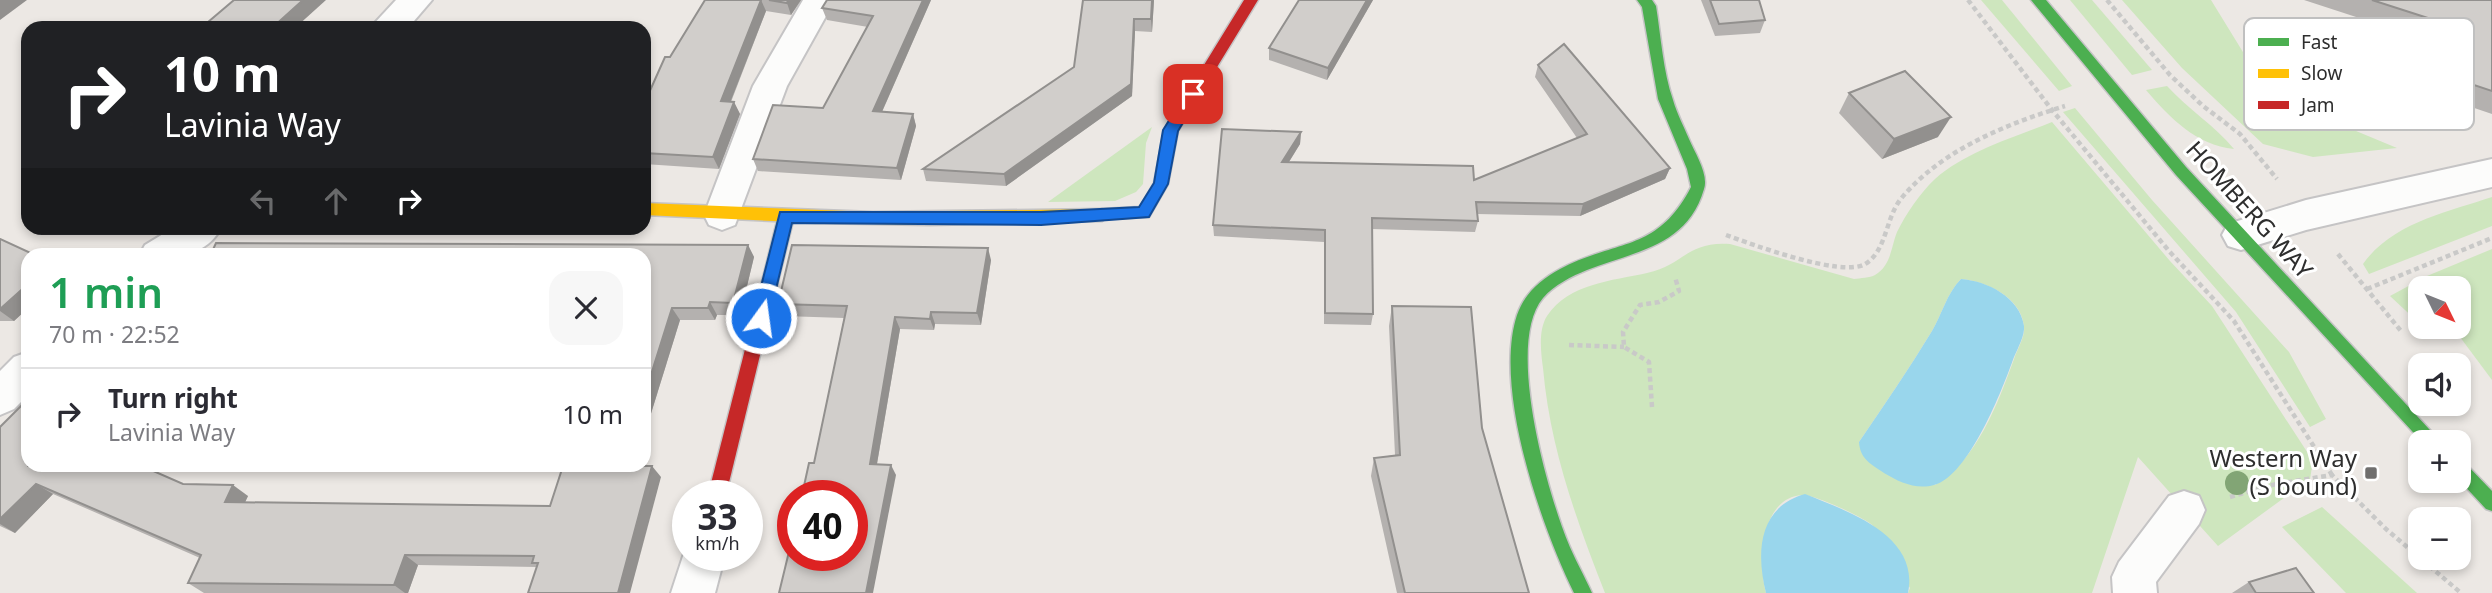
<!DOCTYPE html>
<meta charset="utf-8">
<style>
:root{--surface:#fff;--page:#f7f7f7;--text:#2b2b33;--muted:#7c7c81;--line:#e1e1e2}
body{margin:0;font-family:"Noto Sans",sans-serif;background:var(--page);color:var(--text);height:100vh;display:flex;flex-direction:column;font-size:26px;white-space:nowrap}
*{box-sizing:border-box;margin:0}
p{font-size:23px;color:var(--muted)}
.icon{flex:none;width:38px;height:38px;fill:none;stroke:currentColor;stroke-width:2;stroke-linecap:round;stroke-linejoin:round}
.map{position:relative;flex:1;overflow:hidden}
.sheet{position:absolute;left:21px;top:248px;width:630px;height:224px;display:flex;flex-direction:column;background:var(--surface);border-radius:21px;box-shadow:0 4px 10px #0003}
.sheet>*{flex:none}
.guide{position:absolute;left:21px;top:21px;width:630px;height:214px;border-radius:21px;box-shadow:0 4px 10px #0003;background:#202124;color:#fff;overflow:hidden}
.needle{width:46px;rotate:133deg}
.buttons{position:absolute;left:2408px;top:276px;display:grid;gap:14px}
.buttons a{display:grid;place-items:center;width:63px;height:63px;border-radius:14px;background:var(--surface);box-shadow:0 4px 10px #0003;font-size:35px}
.speed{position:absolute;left:672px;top:480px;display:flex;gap:14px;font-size:35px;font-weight:700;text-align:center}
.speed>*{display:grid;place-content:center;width:91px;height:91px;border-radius:50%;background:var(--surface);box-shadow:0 4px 10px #0003;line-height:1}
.speed small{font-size:18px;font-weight:400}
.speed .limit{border:10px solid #d22;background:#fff;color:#111}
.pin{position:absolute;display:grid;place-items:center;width:60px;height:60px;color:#fff;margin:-30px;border-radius:14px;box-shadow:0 4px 10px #0006}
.me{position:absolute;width:77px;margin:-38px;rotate:14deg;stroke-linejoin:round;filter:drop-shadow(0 0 5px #0008)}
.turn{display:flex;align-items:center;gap:24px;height:147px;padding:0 28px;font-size:32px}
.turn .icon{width:91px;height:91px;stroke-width:2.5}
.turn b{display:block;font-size:49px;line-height:60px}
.lanes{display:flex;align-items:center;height:66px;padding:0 28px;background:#0003;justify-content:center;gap:35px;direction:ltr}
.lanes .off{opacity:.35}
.round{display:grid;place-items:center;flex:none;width:74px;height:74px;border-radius:21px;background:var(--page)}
.head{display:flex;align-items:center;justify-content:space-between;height:119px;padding:0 28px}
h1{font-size:42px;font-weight:600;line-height:52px;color:#1e9e55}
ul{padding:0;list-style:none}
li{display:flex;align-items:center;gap:21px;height:91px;padding:0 28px;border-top:2px solid var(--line)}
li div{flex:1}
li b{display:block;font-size:26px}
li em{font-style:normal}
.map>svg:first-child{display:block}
.green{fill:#cee6be;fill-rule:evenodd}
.water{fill:#99d6ec}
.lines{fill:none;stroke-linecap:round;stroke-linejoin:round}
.street-casing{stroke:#c5c4c5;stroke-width:4}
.fast-casing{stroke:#c5c4c5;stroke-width:3}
.slow-casing{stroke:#c5c4c5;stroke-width:3}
.jam-casing{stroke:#c5c4c5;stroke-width:3}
.path{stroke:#c9c9c8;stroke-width:4.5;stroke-dasharray:5 3.5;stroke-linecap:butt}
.street{fill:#fcfcfb;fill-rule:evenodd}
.fast{fill:#4caf50;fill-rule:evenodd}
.slow{fill:#ffc107;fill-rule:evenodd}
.jam{fill:#c62828;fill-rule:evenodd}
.tree{fill:#82a575}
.wall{fill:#b4b1af}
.shaded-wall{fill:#92908e}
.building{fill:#d1cecb;stroke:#92908e;stroke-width:2}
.route{fill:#1a73e8;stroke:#114b97;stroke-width:2}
.poi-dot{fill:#706f6e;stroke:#fff;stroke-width:2.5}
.labels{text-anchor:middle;stroke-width:6;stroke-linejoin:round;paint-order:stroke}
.street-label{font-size:24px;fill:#2e2e2e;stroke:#fff}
.poi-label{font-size:24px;fill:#2e2e2e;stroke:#fff;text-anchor:end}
.key{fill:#fff;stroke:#c0c0c0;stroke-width:2}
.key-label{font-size:19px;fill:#2e2e2e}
</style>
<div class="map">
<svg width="2492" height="593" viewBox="0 0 2492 593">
<rect width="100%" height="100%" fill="#ece8e4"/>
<g class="green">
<polygon points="1981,0 2002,0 2072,86 2059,91"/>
<polygon points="2070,0 2092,0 2152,70 2132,75"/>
<polygon points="2122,0 2211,0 2254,70 2332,121 2397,148 2313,157 2263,144 2182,68"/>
<path d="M2167,86C2188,109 2214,125 2234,149C2196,145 2170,118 2146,90Z"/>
<polygon points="2075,108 2152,200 2289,352 2326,419 2310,427 2236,312 2063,112"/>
<path d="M2052,122L2170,261L2212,306L2313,461L2310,479L2218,546L2138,457L2092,593H1908L1910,588C1902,575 1881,531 1871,524C1860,516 1814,494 1802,495C1760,498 1758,563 1766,593H1605C1576,519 1550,448 1543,368C1541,353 1538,330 1547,316C1569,283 1612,281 1647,273C1684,265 1687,241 1730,244L1854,279C1860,278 1870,278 1875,275C1891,266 1891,247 1897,232C1906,214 1920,193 1935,179C1967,151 2013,138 2052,122ZM1961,279C1986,281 2023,298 2024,328C2025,337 2017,350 2014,359C1998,403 1977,460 1935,485L1859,442C1884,405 1909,369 1932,331C1942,314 1947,293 1961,279Z"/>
<polygon points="1152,127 1146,143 1143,184 1136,192 1115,201 1048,202"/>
<path d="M2492,197V226L2369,274L2363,264C2392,223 2447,212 2492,197Z"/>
<polygon points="2492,249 2492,380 2460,337 2430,327 2459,327 2459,289 2420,289 2420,324 2390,296 2427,276"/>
<polygon points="2322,507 2417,593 2346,593 2282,527"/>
</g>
<g class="water">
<path d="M1961,279C1987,281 2020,297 2024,326C2025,335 2018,348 2014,357C2003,388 1969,476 1934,485C1916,490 1899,482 1884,473C1871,464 1860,459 1859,442C1884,405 1909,369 1932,331C1942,314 1947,293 1961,279Z"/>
<path d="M1805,494C1847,511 1920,535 1908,593H1766C1756,553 1758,507 1805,494Z"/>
</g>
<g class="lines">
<g class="street-casing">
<g id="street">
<polygon points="396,0 432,0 408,28 370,28"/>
<polygon points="803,0 835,0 787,86 735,225 722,230 709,225 704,215 753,86"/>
<polygon points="2492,159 2492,187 2306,230 2241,250 2228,246 2222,235 2228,224 2306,200"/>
<path d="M173,228H221C204,260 170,256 139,256L145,245Z"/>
<polygon points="28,352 28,395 14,409 0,415 0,371 14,357"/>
<polygon points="2184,491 2199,496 2205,510 2199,524 2156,582 2157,593 2113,593 2112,577 2119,562 2169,496"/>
<polygon points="688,541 688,555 725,555 715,593 671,593"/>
</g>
</g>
<g class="fast-casing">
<g id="fast">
<path d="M1637,0H1652L1656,6C1661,37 1663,71 1673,100C1677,114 1684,127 1689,139C1695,153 1709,175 1704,189C1687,247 1635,251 1587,270C1572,276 1554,285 1543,298C1505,343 1547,490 1567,540C1574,558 1584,575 1592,593H1574C1541,526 1493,388 1517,315C1524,294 1541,279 1560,269C1616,239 1657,253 1691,187L1687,169L1658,99L1642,7Z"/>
<polygon points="2031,0 2046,0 2186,167 2442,443 2423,443 2176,175"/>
<polygon points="786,211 794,217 771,310 769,315 757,315 755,310 778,217"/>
<polygon points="2459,460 2465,463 2492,491 2492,511 2486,509 2459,480"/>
</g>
</g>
<g class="slow-casing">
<polygon id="slow" points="644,203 873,212 1102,209 1110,215 1102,221 930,225 816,223 644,215"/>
</g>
<g class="jam-casing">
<g id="jam">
<polygon points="1244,0 1258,0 1178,131 1168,184 1149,217 1097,219 1094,215 1102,209 1140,207 1154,183 1164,130"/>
<polygon points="763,303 769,305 771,310 726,495 708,495 755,310 757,305"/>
</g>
</g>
<g class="path">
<polyline points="1968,0 2052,110 2169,251 2234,321 2332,475"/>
<polyline points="2107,0 2170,75 2203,106 2240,134 2277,179"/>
<path d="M1726,235C1751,244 1842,278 1865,264C1886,252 1886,218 1900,200C1940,150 2007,124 2065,106"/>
<polyline points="2338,254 2401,331"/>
<polyline points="2367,289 2492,238"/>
<polyline points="1569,345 1624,347"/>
<polyline points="1652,407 1649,362 1624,347 1623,332 1640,305 1659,302 1679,291 1675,277"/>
<polyline points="2230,497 2276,484 2332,475 2386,529 2461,593"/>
</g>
<use href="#street" class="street"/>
<use href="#fast" class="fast"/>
<use href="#slow" class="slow"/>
<use href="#jam" class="jam"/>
</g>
<circle class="tree" cx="2237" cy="483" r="12"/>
<g class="wall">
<polygon points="705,0 801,0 791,15 766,11 731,102 734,102 740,114 719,169 644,164 644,104 670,57"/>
<polygon points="931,0 882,112 913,114 916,126 901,180 758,171 753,159 823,108 868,27 827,20 822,8"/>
<polygon points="1154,0 1152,32 1135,31 1132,96 1006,186 926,181 923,169 1074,67"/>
<polygon points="1299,0 1373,0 1327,80 1269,60 1269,48"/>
<polygon points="1701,0 1759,0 1765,20 1760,33 1715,36"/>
<polygon points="2304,0 2492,0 2492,114 2436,95 2442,45"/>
<polygon points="1538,65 1670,168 1665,179 1580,216 1477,214 1478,221 1475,232 1372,229 1373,314 1371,325 1324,324 1324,242 1214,236 1213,225 1301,132 1300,144 1289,162 1474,180 1577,138 1535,77"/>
<polygon points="1849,93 1938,137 1882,159 1839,113"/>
<polygon points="0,239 28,256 28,308 14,321 0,321"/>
<polygon points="748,245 754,257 740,315 717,315 715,320 680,320 644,436 644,256"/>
<polygon points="991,260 981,325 935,324 934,330 900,329 877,464 896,475 814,463 844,318 784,316 778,304"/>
<polygon points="1392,306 1482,428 1529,593 1397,593 1371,476 1374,458 1395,455 1389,326"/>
<polygon points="0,427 28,466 183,484 248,496 245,502 550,506 661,477 537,567 418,565 408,593 204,593 188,583 200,558 53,494 15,533 0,526"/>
<polygon points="2249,582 2314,593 2232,593"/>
</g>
<g class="shaded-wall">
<polygon points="0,0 27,0 0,20"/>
<polygon points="303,0 326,0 295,28 272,28"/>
<polygon points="761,0 766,11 726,113 721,101"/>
<polygon points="788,0 801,0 791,15 787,3"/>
<polygon points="923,0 931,0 877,123 873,111"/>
<polygon points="1152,0 1154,0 1152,32 1151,19"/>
<polygon points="1367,0 1373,0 1327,80 1328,68"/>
<polygon points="1134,19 1135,31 1132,96 1006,186 1004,174"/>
<polygon points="734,102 740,114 719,169 713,157"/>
<polygon points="913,114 916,126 901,180 897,168"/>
<polygon points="1951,117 1938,137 1882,159 1894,139"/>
<polygon points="1301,132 1300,144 1282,173 1282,162"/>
<polygon points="1670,168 1665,179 1580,216 1583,204"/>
<polygon points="748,245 754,257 740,315 733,303"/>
<polygon points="988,248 991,260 981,325 977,313"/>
<polygon points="28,284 28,308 14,321 0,311 0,309"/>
<polygon points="710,302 717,315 715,320 708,308"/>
<polygon points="672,308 680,320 644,436 644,397"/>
<polygon points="931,312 935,324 934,330 930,319"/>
<polygon points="895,317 900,329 875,475 870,464"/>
<polygon points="891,465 896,475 873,593 866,593"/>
<polygon points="652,466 661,477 630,593 618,593"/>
<polygon points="36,484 53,494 15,533 0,524 0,519"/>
<polygon points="233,485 248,496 240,513 225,502"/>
<polygon points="405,555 418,565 408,593 405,593 394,585"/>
</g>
<g class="building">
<polygon points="234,0 303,0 272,28 201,28"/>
<polygon points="705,0 761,0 721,101 734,102 713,157 644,153 644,104 665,57 670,57"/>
<polygon points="769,0 788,0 787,3"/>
<polygon points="827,0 923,0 873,111 913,114 897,168 753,159 773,105 823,108 873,16 822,8"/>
<polygon points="1083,0 1152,0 1151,19 1134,19 1131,84 1004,174 923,169 1074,67"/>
<polygon points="1299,0 1367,0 1328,68 1269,48"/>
<polygon points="1710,0 1759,0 1765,20 1719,24"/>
<polygon points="2372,0 2492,0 2492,91 2453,78 2459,28"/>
<polygon points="1564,44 1670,168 1583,204 1476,202 1478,221 1372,218 1373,314 1325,313 1325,230 1213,225 1222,129 1301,132 1282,162 1473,166 1474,180 1587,134 1538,65"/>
<polygon points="1905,71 1951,117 1894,139 1849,93"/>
<polygon points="0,239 37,256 28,256 28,284 0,309"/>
<polygon points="216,243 748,245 733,303 710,302 708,308 672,308 644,397 644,256 210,256"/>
<polygon points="792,245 988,248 977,313 931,312 930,319 895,317 870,464 891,465 866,593 779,593 793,535 793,555 852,555 852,495 802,495 809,463 814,463 847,306 778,304"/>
<polygon points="1392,306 1471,307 1482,428 1529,593 1405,593 1374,458 1400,455"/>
<polygon points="28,399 28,466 142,466 183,484 233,485 225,502 550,506 563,466 652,466 618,593 528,593 538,563 532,563 534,556 405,555 394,585 188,583 201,555 36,484 0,519 0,427"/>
<polygon points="2296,568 2314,593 2256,593 2249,582"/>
</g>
<polygon class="route" points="1193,88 1200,94 1178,131 1168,184 1149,217 1041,225 792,223 769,318 767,323 755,323 753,318 780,212 1041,212 1139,207 1154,183 1163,130 1188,90"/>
<rect class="poi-dot" x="2364" y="466" width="14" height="14" rx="3.5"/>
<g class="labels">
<g class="street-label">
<text transform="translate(2249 210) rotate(48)" y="8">HOMBERG WAY</text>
</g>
<g class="poi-label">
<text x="2357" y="467">Western Way<tspan x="2357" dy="28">(S bound)</tspan></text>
</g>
</g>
<rect x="2244" y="18" width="230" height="112" rx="10" class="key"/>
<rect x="2258" y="38" width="31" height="8" fill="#4caf50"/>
<rect x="2258" y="69" width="31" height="9" fill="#ffc107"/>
<rect x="2258" y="101" width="31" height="8" fill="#c62828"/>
<g class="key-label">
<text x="2301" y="49">Fast</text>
<text x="2301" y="80">Slow</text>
<text x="2301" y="112">Jam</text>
</g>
</svg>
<div class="buttons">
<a><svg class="needle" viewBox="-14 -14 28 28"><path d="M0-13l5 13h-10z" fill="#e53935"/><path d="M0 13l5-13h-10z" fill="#7c7c81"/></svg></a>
<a><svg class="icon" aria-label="sound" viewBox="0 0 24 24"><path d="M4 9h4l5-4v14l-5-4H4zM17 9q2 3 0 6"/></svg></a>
<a>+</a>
<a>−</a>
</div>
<div class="speed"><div>33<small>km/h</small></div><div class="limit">40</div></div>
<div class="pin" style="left:1193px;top:94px;background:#d93025"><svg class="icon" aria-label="arrive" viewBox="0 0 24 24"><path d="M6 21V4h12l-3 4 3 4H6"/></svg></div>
<svg class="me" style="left:761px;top:318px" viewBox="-20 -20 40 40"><circle r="17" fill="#1a73e8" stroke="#fff" stroke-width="3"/><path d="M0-11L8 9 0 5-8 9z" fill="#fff"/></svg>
<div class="guide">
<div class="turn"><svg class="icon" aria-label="right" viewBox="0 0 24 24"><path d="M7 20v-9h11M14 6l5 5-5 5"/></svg><div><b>10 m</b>Lavinia Way</div></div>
<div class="lanes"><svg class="icon off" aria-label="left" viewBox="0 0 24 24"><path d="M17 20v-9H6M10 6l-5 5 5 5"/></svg><svg class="icon off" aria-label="ahead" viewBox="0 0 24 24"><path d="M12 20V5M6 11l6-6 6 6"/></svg><svg class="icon" aria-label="right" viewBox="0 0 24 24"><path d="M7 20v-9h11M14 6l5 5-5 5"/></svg></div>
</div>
<section class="sheet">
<div class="head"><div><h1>1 min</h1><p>70 m · 22:52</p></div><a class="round"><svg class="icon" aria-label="close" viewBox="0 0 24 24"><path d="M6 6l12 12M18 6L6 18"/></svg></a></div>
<ul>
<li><svg class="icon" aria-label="right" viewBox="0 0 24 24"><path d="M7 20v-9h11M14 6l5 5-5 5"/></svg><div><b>Turn right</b><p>Lavinia Way</p></div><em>10 m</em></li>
</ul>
</section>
</div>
